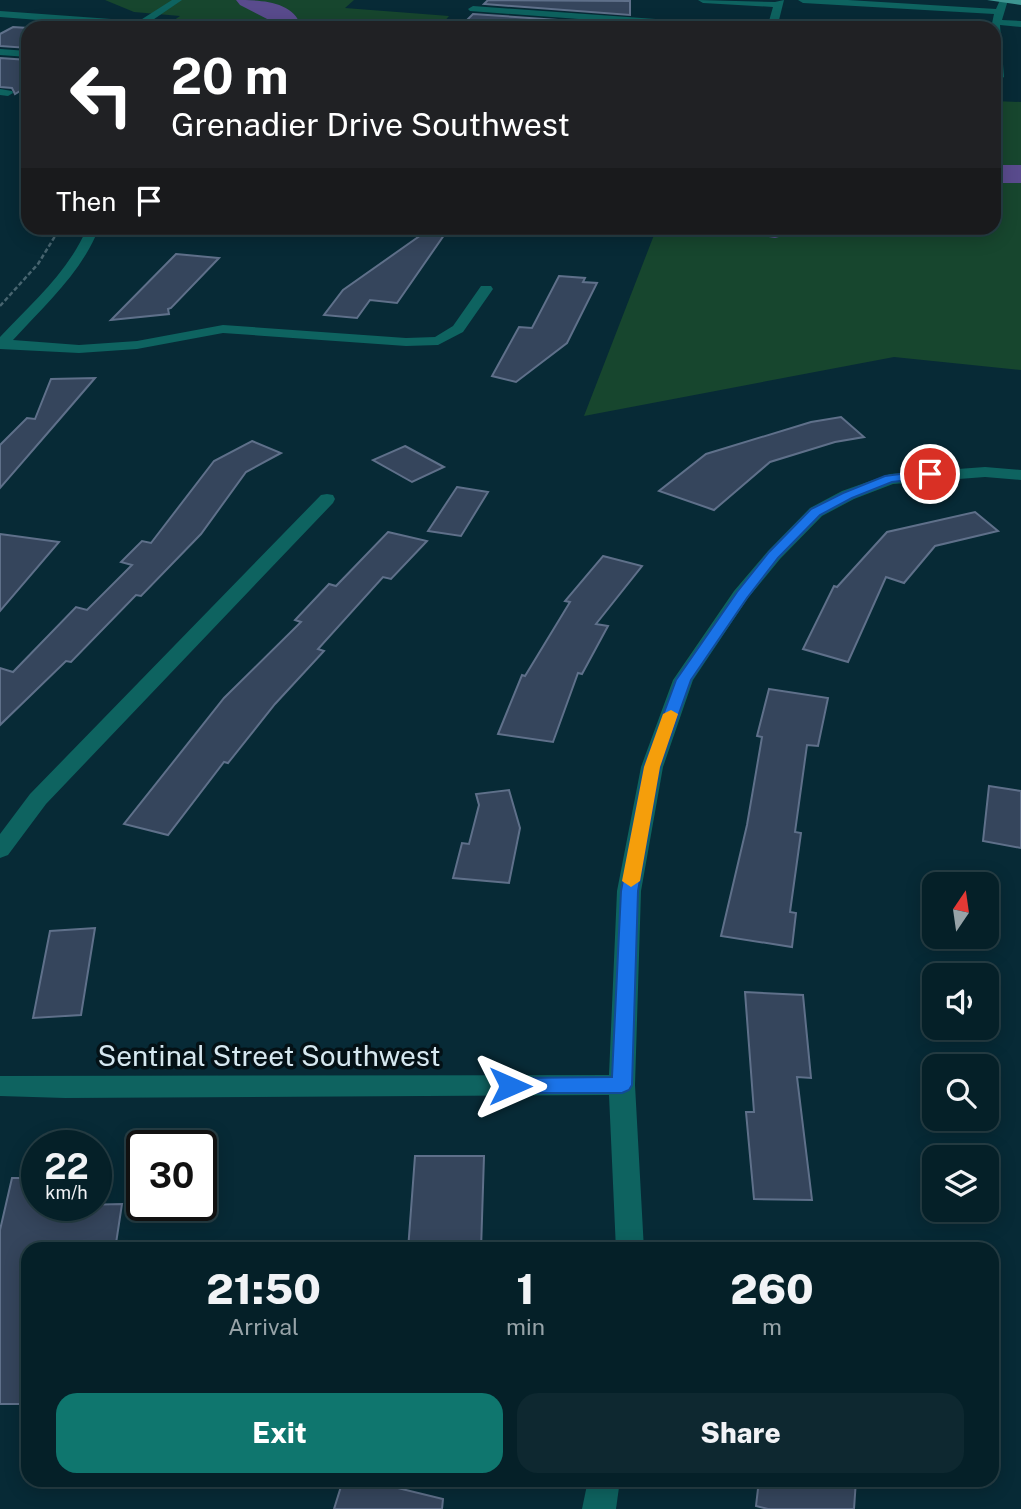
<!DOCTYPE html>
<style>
:root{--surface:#052028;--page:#0e2830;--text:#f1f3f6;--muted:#97a3a8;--line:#263e45;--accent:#0f766e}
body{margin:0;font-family:"Public Sans",sans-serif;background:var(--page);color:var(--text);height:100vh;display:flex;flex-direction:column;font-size:26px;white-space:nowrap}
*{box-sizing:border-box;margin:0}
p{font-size:23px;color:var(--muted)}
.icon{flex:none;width:38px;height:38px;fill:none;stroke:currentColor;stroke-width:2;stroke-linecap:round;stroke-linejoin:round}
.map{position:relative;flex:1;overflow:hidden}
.panel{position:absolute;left:21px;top:1242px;width:978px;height:245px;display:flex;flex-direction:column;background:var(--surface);border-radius:21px;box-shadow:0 4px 18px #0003,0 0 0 2px var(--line)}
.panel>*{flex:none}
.top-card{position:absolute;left:21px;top:21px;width:980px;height:214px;border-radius:21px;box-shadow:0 4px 18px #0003,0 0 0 2px var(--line);background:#202124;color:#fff;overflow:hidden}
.needle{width:46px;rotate:13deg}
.buttons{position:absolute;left:922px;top:872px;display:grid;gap:14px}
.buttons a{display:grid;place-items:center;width:77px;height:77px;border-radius:14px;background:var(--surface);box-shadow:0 4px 18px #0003,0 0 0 2px var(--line);font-size:35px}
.speed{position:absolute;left:21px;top:1130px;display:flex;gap:14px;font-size:35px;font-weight:700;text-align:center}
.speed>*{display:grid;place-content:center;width:91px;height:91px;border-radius:50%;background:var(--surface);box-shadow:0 4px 18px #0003,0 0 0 2px var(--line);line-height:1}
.speed small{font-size:18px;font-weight:400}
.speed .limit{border:4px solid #111;border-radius:10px;background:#fff;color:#111}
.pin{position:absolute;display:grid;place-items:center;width:60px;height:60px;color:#fff;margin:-30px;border:4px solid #fff;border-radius:50%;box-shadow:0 2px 7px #0007}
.me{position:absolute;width:77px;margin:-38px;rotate:90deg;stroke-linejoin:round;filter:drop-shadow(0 0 5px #0008)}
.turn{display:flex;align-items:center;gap:24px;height:147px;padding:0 35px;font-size:32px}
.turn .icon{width:91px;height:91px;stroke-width:2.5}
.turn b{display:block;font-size:49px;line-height:60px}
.then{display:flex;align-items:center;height:66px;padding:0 35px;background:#0003;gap:14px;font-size:26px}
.eta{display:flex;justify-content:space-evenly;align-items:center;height:119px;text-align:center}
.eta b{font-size:42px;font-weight:800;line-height:49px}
.action{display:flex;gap:14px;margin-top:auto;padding:14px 35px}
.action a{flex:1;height:80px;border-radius:21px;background:var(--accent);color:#fff;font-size:28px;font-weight:800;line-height:80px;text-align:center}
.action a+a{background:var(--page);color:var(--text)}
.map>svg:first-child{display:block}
.green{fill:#17462e}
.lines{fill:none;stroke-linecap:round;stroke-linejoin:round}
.river{fill:#594b8d;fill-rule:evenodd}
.building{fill:#35455c;stroke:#5f708a;stroke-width:2}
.path{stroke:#47646f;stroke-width:2.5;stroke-dasharray:4.5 2.5;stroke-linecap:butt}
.minor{fill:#0e6360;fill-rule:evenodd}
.major{fill:#3d9591;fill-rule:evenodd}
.route{fill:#1a73e8;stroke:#114b97;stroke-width:2}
.slow{fill:#f59e0b}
.labels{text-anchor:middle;stroke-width:7;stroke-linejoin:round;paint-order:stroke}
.near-street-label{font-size:28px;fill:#d6e8f0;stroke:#041116}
</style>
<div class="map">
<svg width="1021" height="1509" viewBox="0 0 1021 1509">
<rect width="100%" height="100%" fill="#072a36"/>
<g class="green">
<polygon points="105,0 354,0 345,8 449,16 439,28 163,28 180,16 134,12"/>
<polygon points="994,101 1021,102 1021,370 894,357 584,416 654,235 566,228 994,228"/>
</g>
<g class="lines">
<g class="river">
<path d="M236,0C258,0 293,0 301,26L267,28L273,22L240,5Z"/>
<rect x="994" y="165" width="27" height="18"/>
<polygon points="751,228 792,228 787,235 775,238 755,235"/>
</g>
</g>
<g class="building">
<polygon points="488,0 630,1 630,15 484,4"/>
<polygon points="473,14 629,25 629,28 459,28"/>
<polygon points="13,27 28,28 28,48 0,46 0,34"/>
<polygon points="0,58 28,60 28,86 15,94 12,88 0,87"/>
<polygon points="431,228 449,228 397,303 370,300 357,318 324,315 343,290"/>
<polygon points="176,254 219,258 171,308 168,309 169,314 111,320"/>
<polygon points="559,276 585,278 583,282 597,283 567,343 516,382 492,376 519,327 532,328"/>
<polygon points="95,378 58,421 0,488 0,445 27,418 35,419 51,379"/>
<polygon points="841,417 864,437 835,442 770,462 714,510 659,491 706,454 811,422"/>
<polygon points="252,441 281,453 246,472 201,534 141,596 136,595 71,662 66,661 0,725 0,668 13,672 76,607 87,610 132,565 121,562 142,541 151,543 214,461"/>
<polygon points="405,446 444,467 412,482 373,460"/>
<polygon points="457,487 488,492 461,536 428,531"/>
<polygon points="975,512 998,531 935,546 904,583 886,577 848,662 803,649 834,586 837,587 887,532"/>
<polygon points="388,532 427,541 391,579 383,577 318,649 324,651 275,704 228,763 224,762 168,835 124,824 224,698 301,622 295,620 329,584 336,586"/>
<polygon points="0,534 59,542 0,611"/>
<polygon points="603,556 642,566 596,624 608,626 582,674 578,673 553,742 498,734 522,675 525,676 570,602 565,601"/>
<polygon points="769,689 828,698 818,746 807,745 795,832 801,833 790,912 796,913 792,947 721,936 747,825 762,737 757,736"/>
<polygon points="989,786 1021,791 1021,848 983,841"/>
<polygon points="509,790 520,828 509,883 453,878 462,843 469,844 479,805 476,794"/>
<polygon points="95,928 81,1015 33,1018 50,931"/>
<polygon points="745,992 803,995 811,1078 797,1077 812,1200 754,1199 746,1112 754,1112"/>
<polygon points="415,1156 484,1156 481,1250 408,1250"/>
<polygon points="12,1178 37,1178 37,1206 122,1204 115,1250 28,1250 28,1404 0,1404 0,1230"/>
<polygon points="343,1480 365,1480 443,1499 442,1509 334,1509"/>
<polygon points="759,1480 856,1480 854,1509 768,1509 756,1506"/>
</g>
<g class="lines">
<polyline class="path" points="0,306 38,264 60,228"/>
<g class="minor">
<polygon points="172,0 182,0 141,28 0,17 0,11 139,21"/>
<polygon points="698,0 775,2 784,0 777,28 767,28 773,7 703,3"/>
<polygon points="798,0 848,0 996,9 1000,0 1008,0 1002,20 1021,21 1021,27 1000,25 1004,77 999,80 994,77 994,28 991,28 994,14 803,3"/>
<polygon points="473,6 740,25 745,28 700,28 470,11 468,9"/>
<polygon points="0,49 28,51 28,57 0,55"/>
<polygon points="0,89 12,91 13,93 8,96 0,95"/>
<path d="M87,228H99C82,272 45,305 13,340L79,345L137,341L223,325L406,338L435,337L453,326L481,286H491L493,289L463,332L438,345L406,346L223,333L137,349L79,353L0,349V337C32,303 69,271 87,228Z"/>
<polygon points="985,467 1021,470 1021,480 985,477 893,484 854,499 822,516 780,559 748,598 693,680 663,767 641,891 635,1085 644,1250 616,1250 609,1095 65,1098 0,1096 0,1076 609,1075 617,891 641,767 673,680 734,591 768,551 810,508 842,491 890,474"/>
<polygon points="327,494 333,495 335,499 333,503 46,804 8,855 0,858 0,834 30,794 321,495"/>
<polygon points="588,1480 620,1480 616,1509 582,1509"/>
</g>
<polygon class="major" points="987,0 1021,0 1021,5"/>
</g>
<polygon class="route" points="930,470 935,471 935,477 892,482 852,498 820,515 778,558 747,598 691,680 660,767 638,891 632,1085 629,1090 622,1093 510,1093 503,1091 501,1086 503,1080 510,1078 612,1077 621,891 644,767 676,680 737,592 769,552 811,509 843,493 885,476"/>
<polygon class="slow" points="671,710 678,714 660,767 640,881 631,887 622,881 644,767 663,714"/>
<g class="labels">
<g class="near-street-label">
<text x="269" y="1066">Sentinal Street Southwest</text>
</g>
</g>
</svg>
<div class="buttons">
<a><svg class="needle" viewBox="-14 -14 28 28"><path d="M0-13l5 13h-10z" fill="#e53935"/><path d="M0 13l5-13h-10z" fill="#97a3a8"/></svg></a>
<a><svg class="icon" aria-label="sound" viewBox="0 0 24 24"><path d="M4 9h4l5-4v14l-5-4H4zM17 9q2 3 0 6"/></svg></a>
<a><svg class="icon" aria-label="search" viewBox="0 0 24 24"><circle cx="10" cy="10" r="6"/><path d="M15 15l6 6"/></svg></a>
<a><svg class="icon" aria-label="layers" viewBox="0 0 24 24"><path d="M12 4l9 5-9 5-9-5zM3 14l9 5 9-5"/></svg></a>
</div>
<div class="speed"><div>22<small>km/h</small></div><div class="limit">30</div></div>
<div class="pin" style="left:930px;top:474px;background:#d93025"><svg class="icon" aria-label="arrive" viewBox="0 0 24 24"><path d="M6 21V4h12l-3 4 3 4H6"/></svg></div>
<svg class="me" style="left:510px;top:1086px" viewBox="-20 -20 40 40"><path d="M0-17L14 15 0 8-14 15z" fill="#1a73e8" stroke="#fff" stroke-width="4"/></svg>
<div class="top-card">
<div class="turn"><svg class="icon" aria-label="left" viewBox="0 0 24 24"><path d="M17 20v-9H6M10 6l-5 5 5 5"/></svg><div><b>20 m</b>Grenadier Drive Southwest</div></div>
<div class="then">Then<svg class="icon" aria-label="arrive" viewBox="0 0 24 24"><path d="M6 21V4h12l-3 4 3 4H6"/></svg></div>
</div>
<section class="panel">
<div class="eta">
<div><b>21:50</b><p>Arrival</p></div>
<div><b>1</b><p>min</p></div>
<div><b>260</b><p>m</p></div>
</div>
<div class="action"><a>Exit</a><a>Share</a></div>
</section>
</div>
